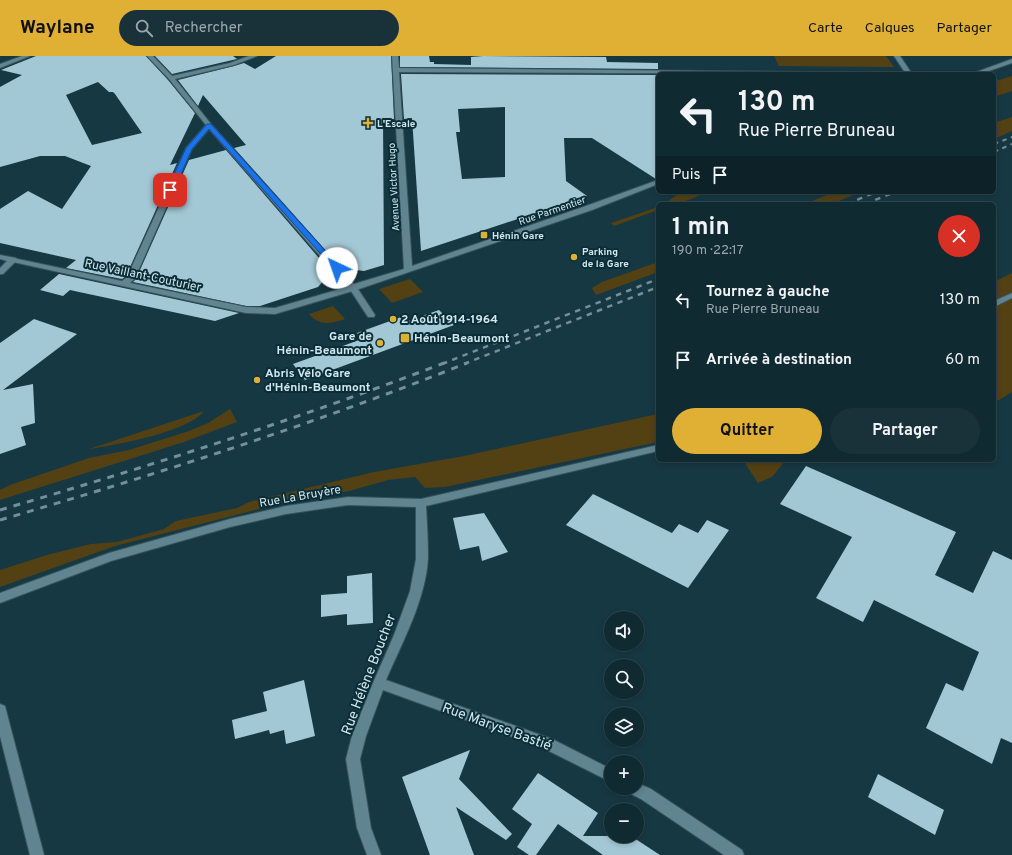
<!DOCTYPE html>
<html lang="fr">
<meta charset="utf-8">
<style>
:root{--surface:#102a32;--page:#19323a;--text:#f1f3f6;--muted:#9ca7ac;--line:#30464d;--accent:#e0b034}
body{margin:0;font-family:Overpass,sans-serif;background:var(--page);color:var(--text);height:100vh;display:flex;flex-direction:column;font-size:15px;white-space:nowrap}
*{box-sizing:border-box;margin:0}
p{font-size:13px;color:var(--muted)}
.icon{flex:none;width:22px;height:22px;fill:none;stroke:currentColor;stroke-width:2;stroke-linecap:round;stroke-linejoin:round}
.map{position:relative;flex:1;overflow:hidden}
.panel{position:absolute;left:656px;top:146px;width:340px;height:260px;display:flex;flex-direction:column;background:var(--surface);border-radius:6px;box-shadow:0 2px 6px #0003,0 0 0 1px var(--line)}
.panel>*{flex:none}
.guide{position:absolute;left:656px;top:16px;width:340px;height:122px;border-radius:6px;box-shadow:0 2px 6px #0003,0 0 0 1px var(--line);background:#102a32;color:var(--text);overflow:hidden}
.buttons{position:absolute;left:604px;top:555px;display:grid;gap:8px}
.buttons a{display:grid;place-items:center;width:40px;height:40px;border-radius:50%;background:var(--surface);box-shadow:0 2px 6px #0003,0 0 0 1px var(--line);font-size:20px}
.pin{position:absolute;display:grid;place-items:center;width:34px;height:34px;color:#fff;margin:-17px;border-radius:8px;box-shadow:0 2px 6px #0006}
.me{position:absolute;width:44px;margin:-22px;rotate:318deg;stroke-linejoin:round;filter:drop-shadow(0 0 3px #0008)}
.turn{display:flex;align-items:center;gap:14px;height:84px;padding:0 16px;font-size:18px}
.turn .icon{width:52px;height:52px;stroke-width:2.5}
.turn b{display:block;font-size:28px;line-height:34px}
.then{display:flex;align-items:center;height:38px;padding:0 16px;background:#0003;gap:8px;font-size:15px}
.round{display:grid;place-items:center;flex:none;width:42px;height:42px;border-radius:21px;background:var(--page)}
.summary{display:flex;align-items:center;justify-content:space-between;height:68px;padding:0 16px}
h1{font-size:24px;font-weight:700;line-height:30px}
.button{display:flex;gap:8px;margin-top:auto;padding:8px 16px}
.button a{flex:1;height:46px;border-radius:24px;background:var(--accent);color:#111;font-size:16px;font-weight:700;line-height:46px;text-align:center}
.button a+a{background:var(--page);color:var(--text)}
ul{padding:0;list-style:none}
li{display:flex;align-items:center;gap:12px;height:60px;padding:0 16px}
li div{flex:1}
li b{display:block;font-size:15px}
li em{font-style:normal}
header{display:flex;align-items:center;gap:24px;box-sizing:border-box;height:56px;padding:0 20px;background:var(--accent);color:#111}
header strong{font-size:19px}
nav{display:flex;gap:22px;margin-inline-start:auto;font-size:14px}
.search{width:280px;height:36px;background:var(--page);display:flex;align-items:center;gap:10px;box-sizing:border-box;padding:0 14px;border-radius:22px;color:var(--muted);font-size:15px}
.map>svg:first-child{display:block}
.green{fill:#534114}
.building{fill:#a3c8d5;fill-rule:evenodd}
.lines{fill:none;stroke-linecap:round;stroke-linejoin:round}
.pedestrian-casing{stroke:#37535c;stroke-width:2}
.minor-casing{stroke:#37535c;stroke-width:2}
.tertiary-casing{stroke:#37535c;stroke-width:2}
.pedestrian{fill:#618491;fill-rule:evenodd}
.minor{fill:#618491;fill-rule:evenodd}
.tertiary{fill:#618491;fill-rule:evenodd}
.rail-far2{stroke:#748f98;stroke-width:2;stroke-dasharray:4.5 4.5;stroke-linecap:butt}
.rail-far1{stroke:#748f98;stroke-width:2.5;stroke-dasharray:5.5 5.5;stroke-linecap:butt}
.rail{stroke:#748f98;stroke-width:3;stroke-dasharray:7 7;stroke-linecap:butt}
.route{fill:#1a73e8;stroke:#114b97}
.poi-dot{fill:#e0b034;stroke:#0a2e38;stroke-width:1.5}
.labels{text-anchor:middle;stroke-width:4;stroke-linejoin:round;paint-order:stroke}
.far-poi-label{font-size:10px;font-weight:bold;fill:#d3e6ed;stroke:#0a2e38;text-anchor:start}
.far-street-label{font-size:10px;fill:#d3e6ed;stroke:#0a2e38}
.street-label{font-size:12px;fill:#d3e6ed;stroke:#0a2e38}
.poi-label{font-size:12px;font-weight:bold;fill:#d3e6ed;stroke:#0a2e38;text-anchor:start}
.near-street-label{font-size:14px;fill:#d3e6ed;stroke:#0a2e38}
</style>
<header>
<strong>Waylane</strong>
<div class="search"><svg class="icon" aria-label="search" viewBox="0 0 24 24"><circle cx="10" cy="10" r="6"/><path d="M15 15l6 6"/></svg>Rechercher</div>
<nav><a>Carte</a><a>Calques</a><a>Partager</a></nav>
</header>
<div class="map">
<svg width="1012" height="799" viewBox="0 0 1012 799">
<rect width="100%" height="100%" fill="#163843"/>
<g class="green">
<polygon points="774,0 886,0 894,11 779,10"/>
<polygon points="1012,20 1012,35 994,41 994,22 999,24"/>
<polygon points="1012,61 1012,75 994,83 994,67"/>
<path d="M681,136H705C693,144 678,148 664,148Z"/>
<polygon points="834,136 861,136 831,148 805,148"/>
<polygon points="658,151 658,154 614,170 611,167"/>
<polygon points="658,206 658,216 596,239 592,232 602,226"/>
<polygon points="1012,217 1012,336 999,344 994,344 994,226"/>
<polygon points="410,223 423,236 392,247 379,233"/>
<path d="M333,250L345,263C331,268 319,270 309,258Z"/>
<polygon points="230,353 237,366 184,386 0,444 0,434 10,429 89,402 129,394 189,375 208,367"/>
<path d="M204,355C188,376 116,389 89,393Z"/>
<polygon points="658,358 658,386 445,431 425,432 415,421 388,424 349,435 290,445 115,490 0,531 0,514 47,499 91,488 117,486 164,473 176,465 237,452 249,446 374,416 464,400"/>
<polygon points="743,404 786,404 772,421 758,427"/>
</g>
<g class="building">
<path d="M36,0H146L168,24L195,57L170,109L177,107L126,220L122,223L66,212L76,204L0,187V153L28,135L62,153L91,110L65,100H40L0,111V31L22,19L1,14ZM98,26L109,36H113L115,38L142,77L92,89L66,39Z"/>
<polygon points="155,0 233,0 237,3 172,18"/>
<polygon points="276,0 391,0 394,63 383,63 384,209 364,215 356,214 344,201 338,208 234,92 246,89 203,39 198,50 178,24 234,10 244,7 255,13"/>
<polygon points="400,0 429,0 430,6 434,6 434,8 471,9 471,1 483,0 606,1 607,6 658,7 658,13 400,11"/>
<path d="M401,18L658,19V123H656L592,82H564L566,125L587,140L421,195L412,62L404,63ZM505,51V121L462,123L456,76H460L458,53Z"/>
<polygon points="226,94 331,216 318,231 260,250 246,250 133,226 136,223 189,104"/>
<polygon points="59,218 239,257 215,265 79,236 70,234 63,240 40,234"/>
<polygon points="439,254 454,269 305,324 293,308 362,283 357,277 404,260 408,265"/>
<polygon points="34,263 77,278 3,334 33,328 35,367 21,371 26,389 0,398 0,287"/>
<polygon points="806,410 956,476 935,519 973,537 993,495 1012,504 1012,687 1001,682 992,708 926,672 946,627 963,635 979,596 874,544 863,566 816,542 852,481 780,448"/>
<polygon points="593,438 672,477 679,468 698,477 707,464 729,474 688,532 566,469"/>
<polygon points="484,457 508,496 482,505 479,490 460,494 453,462"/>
<polygon points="372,517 373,567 347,569 347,558 321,561 321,539 347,537 347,520"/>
<polygon points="304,624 315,680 286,688 284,674 270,678 269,674 235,683 232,664 267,655 263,636"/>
<polygon points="470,694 459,723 512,778 506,784 456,751 474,799 430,799 402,721"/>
<polygon points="538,717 598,757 583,780 631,780 660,799 603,799 558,768 536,799 529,799 517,791 532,768 512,753"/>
<polygon points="878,718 944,754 935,779 868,741"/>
</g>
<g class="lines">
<g class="pedestrian-casing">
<polygon id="pedestrian" points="350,230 356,230 375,259 374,261 368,261 349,232"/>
</g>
<g class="minor-casing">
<g id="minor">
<polygon points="22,0 30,0 0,12 0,8"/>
<path d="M147,0H153L172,20L230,7L249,0H257L234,9L175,23L211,68L354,228L404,213L392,0H398L399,12L807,16L810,18L399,16L412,210L586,150L658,124V128L592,154L356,234L275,258L246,257L13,206L9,204L13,202L122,225L127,221L186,92L206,69L169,23ZM209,73L347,231L275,252L246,251L130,227L135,222L192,93Z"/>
<polygon points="894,0 900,0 912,18 906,18"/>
<polygon points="1012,3 1012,7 980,18 971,18"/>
<polygon points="1012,237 1012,242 994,251 994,245"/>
<path d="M658,389V395L426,450C427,467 428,485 428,502C426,543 402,587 386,624L552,683L611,713V726L543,692L383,634L366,680L360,703L371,772L381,799H367L357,772L346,703L352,680L373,627L394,579L410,535L416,503V451L348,449L286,458L230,471L111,505L0,547V537L109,497L230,463L286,450L348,441L421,443Z"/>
<polygon points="637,727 651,733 742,794 744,799 724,799 641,743 629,737 627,732 637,732"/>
</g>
</g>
<g class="tertiary-casing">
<g id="tertiary">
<polygon points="0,199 16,202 17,204 3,218 0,218 0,212 7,205 0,203"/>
<polygon points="0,648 5,650 6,654 44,799 30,799 0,680"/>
</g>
</g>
<use href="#pedestrian" class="pedestrian"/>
<use href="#minor" class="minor"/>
<use href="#tertiary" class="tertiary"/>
<g class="rail-far2">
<polyline points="994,88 1012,81"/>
<polyline points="994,96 1012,88"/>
<polyline points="875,137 876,136"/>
<polyline points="894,137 895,136"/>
</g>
<g class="rail-far1">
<polyline points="847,148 876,136"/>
<polyline points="865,148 895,136"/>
<polyline points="442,308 658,223"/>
<polyline points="464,308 658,231"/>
</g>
<g class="rail">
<path d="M0,454C150,410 298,363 444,307"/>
<path d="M0,464C158,418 314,368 467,307"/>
</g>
</g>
<polygon class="route" points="207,68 211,68 340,211 340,214 335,214 209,73 192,93 174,134 168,135 167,134 186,92"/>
<g class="poi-dot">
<path d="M366 61h4v4h4v4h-4v4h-4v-4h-4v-4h4z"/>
<rect x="480" y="175" width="8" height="8" rx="2"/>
<circle cx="574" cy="201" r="4"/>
<circle cx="393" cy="263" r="4"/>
<rect x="400" y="277" width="10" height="10" rx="2"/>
<circle cx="380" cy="287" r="4"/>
<circle cx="257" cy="324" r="4"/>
</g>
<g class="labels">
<g class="far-poi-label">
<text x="377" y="71">L'Escale</text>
<text x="492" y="183">Hénin Gare</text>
<text x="582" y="199">Parking<tspan x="582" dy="12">de la Gare</tspan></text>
</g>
<g class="far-street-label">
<text transform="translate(393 131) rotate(-93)" y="4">Avenue Victor Hugo</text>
<text transform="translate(552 154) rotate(-19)" y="4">Rue Parmentier</text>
</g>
<g class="street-label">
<text transform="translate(143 219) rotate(12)" y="4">Rue Vaillant-Couturier</text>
<text transform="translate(300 440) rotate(-10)" y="4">Rue La Bruyère</text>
</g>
<g class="poi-label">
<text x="401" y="267">2 Août 1914-1964</text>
<text x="372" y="284" text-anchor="end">Gare de<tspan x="372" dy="14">Hénin-Beaumont</tspan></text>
<text x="414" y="286">Hénin-Beaumont</text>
<text x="265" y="321">Abris Vélo Gare<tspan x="265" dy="14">d'Hénin-Beaumont</tspan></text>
</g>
<g class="near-street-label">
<text transform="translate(368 618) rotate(-69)" y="5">Rue Hélène Boucher</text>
<text transform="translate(497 670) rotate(20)" y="5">Rue Maryse Bastié</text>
</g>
</g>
</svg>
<div class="buttons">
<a><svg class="icon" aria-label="sound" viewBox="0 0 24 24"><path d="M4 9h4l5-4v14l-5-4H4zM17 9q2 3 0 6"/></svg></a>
<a><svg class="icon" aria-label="search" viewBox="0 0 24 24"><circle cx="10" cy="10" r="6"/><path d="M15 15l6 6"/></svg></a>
<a><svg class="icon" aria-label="layers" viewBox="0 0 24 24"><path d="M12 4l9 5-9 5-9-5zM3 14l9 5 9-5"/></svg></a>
<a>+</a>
<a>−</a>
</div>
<div class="pin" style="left:170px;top:134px;background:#d93025"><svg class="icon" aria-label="arrive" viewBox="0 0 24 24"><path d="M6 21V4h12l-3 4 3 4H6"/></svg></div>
<svg class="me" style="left:337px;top:212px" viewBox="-20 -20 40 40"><circle r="19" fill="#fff"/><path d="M0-13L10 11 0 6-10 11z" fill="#1a73e8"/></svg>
<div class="guide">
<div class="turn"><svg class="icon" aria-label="left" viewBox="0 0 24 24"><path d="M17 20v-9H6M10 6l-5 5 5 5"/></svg><div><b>130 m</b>Rue Pierre Bruneau</div></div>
<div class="then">Puis<svg class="icon" aria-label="arrive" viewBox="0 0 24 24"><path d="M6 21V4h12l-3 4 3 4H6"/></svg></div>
</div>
<section class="panel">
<div class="summary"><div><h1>1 min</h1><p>190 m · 22:17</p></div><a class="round" style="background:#d93025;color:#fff"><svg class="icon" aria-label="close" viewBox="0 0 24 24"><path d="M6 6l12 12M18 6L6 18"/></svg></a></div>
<ul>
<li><svg class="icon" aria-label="left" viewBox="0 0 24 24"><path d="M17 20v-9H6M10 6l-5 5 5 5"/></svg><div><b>Tournez à gauche</b><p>Rue Pierre Bruneau</p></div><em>130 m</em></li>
<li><svg class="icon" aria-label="arrive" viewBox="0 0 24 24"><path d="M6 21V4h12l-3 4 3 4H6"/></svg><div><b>Arrivée à destination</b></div><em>60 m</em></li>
</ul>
<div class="button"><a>Quitter</a><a>Partager</a></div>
</section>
</div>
